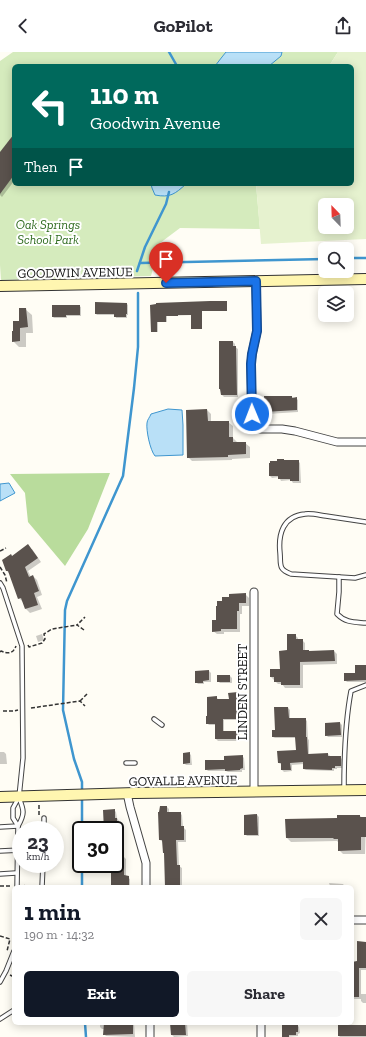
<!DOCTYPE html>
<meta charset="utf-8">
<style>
:root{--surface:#fff;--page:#f7f7f7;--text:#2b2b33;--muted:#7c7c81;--accent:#111827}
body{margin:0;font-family:"Zilla Slab",serif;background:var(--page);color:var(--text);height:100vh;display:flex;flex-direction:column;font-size:15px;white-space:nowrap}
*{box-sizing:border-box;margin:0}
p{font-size:13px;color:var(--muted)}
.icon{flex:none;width:22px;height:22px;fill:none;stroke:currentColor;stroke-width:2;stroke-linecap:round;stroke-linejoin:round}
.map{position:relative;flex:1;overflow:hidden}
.drawer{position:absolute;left:12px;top:833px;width:342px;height:140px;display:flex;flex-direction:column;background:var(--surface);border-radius:6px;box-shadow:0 2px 10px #0003}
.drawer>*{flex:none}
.banner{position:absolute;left:12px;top:12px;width:342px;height:122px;border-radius:6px;box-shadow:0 2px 10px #0003;background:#00695c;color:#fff;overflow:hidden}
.needle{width:26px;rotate:337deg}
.tools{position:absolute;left:318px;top:146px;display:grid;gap:8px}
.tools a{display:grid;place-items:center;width:36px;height:36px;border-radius:6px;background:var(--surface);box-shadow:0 2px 10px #0003;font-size:20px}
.speed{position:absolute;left:12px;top:769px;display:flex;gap:8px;font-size:20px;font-weight:700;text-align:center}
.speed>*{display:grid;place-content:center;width:52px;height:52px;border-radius:50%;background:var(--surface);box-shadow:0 2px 10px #0003;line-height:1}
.speed small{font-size:10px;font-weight:400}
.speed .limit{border:2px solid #111;border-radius:6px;background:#fff;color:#111}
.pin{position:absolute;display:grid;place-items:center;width:34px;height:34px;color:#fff;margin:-41px -17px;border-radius:50% 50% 50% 0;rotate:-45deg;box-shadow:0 0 4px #0007}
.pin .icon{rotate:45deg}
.me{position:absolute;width:44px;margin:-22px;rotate:359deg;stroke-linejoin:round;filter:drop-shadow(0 0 3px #0008)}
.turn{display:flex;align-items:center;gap:14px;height:84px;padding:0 12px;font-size:18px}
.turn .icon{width:52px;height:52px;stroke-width:2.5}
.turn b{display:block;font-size:28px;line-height:34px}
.then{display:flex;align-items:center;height:38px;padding:0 12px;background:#0003;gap:8px;font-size:15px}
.round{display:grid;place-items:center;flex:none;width:42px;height:42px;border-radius:6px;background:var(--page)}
.summary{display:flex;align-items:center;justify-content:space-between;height:68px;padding:0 12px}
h1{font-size:24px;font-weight:700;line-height:30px;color:var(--accent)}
.primary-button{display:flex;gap:8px;margin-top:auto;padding:8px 12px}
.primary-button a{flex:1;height:46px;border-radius:6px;background:var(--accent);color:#fff;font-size:16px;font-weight:700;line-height:46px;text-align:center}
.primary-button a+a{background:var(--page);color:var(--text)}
header{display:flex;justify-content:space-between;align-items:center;height:52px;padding:0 12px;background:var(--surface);font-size:18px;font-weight:700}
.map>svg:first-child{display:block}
.green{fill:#d5ebbd}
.forest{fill:#b9dc9c}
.pitch{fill:#e6f2cf;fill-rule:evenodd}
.water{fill:#b9e0f7;stroke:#3f96cf}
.shadow{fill:#0003}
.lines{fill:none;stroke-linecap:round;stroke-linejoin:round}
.stream{stroke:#3f96cf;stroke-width:2.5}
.building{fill:#5a524d}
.lane-casing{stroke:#444;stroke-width:5.5}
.street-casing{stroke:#444;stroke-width:9}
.secondary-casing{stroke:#333;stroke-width:12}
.path{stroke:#333;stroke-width:1.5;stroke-dasharray:4 2;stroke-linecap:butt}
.lane{stroke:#fff;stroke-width:3.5}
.street{stroke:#fff;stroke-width:7}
.secondary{stroke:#fff6b0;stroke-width:10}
.route-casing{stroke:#114b97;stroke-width:10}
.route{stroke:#1a73e8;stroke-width:7}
.labels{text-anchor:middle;stroke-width:4;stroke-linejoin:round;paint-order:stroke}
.park-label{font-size:13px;font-style:italic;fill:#2f6b1f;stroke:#fff}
.street-label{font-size:13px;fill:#111;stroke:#fff}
</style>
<header><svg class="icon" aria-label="back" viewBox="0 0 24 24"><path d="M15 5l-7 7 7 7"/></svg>GoPilot<svg class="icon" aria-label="share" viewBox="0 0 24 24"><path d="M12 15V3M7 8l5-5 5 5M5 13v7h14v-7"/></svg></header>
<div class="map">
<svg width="366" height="985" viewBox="0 0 366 985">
<rect width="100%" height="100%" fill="#fffdf5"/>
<polygon class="green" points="13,0 338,0 329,14 14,14 14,132 256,132 260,177 180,176 160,191 151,224 1,228 0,213 0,9"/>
<polygon class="forest" points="110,421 88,477 65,514 28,470 25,441 10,422"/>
<path class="pitch" d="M338,0H366V187L261,192L256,132H352V14H329ZM325,153H347V175H325Z"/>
<g class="water">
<polygon points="226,0 282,0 281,4 269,14 215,14 222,5"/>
<path d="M151,132H186C175,142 170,146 155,143L152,136Z"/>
<path d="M168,357L182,358L183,373V403L155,404C150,398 146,378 147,371C147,368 150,365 151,362Z"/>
<polygon points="9,431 15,441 0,449 0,432"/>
</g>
<g class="shadow">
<polygon points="14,83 14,129 2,145 0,143 0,101"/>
<polygon points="127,252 128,253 128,263 127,263 127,266 116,266 115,263 97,263 96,262"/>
<polygon points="79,254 81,255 81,264 67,264 67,266 54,266 53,265"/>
<polygon points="151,254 227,259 202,259 202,277 192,277 192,263 167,264 167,270 158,270 158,280 152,280"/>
<polygon points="25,257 32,263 33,281 26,281 26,295 19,295 13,289"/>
<polygon points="220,290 233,290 235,292 235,295 238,297 238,345 224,345 222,343"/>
<polygon points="265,345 292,345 294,346 296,346 298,348 298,360 267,362 265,360"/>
<polygon points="207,358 211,362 211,370 228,370 233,374 233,386 237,390 245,391 250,395 250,406 232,407 232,408 192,409 188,405"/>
<polygon points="298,409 300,411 301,431 293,431 291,428 281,429 279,425 272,426 270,424 278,410"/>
<polygon points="32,497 41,510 28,519 31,525 33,524 37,528 42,543 37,545 42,557 30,561 26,557 23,550 19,546 10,522 7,519 12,505"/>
<polygon points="245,542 249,546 249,554 242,554 242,562 240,562 240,580 224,580 224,582 217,582 213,579 223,550"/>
<polygon points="42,582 44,588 38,590 36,584"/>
<polygon points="295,583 298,586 298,588 302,588 305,591 305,599 310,600 334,599 337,602 337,612 303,613 303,636 285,636 282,632 278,632 271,625 281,618"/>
<polygon points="366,614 366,630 347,630 345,628"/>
<polygon points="209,619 211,621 211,630 204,630 204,632 198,632 196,630"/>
<polygon points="230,624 232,626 232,631 220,631 218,629"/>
<polygon points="238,641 242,646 242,664 240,663 240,668 224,668 224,680 238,680 240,682 240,689 218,689 216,687 216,673 209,673 207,671 216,645 218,647 230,648"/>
<polygon points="288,656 290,658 290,667 305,667 307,669 308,687 309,688 309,703 328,702 330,704 340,705 342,707 342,716 337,716 337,717 334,717 334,719 306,718 304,717 304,712 292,713 292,719 284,720 282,718 282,713 279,711 297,699 296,686 275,686 273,685"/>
<polygon points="340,671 342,673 342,685 328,685 326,683"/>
<polygon points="0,700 4,700 6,702 7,712 0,712"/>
<polygon points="189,701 191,703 192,713 186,713 184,711"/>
<polygon points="242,704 244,706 245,718 242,718 242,720 228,720 226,719 208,719 206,717 225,709"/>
<polygon points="167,755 169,757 169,761 180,761 182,763 183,775 186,778 186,790 178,790 179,814 182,816 182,835 167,835 165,802 163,790 160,788"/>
<polygon points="114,758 116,760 117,766 119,769 119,775 117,775 117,779 115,779 115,778 105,778"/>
<polygon points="257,763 259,765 259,784 247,784 245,782"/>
<polygon points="360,764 363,766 366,766 365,802 343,802 339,798 339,791 337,789 291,790 287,786 338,767"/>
<polygon points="121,788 123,790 123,804 126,807 126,824 130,827 130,834 113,835 112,834 112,818 108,818 106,816 106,812 115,812 115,789"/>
<polygon points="329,831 343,832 345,835 309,835 330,834"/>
<polygon points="366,891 366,918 361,918 361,942 366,942 366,951 363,951 361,949 361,947 352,947 352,911 358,910"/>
<polygon points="100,971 134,971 135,985 106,984 104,982 105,977 102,977 100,975"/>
<polygon points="171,971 187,971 188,984 174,985 172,983"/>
<polygon points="283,971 298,971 298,974 299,975 300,981 298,982 298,984 283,985"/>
<polygon points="366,974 366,985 340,985 339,984"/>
</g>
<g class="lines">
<g class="stream">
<polyline points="169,0 177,14"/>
<polyline points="347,206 366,206"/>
<polyline points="140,211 325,207"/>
<polyline points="137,219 145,195 166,152 169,140"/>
<polyline points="82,741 82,730 74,707 63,658 65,558 67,549 123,424 134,336 138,295 138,241"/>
<polyline points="82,746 82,778"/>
<polyline points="82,835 82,812"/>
<polyline points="85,971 86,985"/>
</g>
</g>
<g class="building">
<polygon points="14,82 14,123 0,142 0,100"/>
<polygon points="210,249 227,249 227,259 202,259 202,277 191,277 191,263 178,263 178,264 166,264 166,270 157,270 157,280 151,280 150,253 156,252 156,251"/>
<polygon points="95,250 127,251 127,262 126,262 126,265 114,265 114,262 95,262"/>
<polygon points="52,253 80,253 80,263 66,263 66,265 52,265"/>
<polygon points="19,256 26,256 28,275 20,276 20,289 12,290 12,279 13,279 13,269 19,269"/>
<polygon points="219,289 233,289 233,294 236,294 237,343 221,343 220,337 219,337"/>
<polygon points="264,344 292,344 292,346 297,345 297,358 264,360"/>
<polygon points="207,357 208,369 229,369 229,385 233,385 233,390 246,390 246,402 228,403 228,405 187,406 186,358"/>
<polygon points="277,407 284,407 284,408 299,408 299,429 290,429 290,427 278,427 278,424 269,424 269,411 270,411 270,409 277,409"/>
<polygon points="28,492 38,506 25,515 29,525 33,523 39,539 34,541 38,553 25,557 21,546 18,547 8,519 6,519 2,508 11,502 12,504"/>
<polygon points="246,541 246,551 239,551 239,559 237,559 237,577 221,577 221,579 212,580 212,568 216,568 216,554 217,554 217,549 222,549 222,545 229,545 229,542"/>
<polygon points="287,582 296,582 296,587 303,587 303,598 309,598 309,599 334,598 335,609 300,610 300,633 281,633 281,630 274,630 274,625 270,625 270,617 280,617 279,599 287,598"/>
<polygon points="355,613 366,613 366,628 344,629 344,621 355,621"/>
<polygon points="209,618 209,628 203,629 203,631 195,631 195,619"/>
<rect x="217" y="623" width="13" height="7"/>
<polygon points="238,640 238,644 241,643 241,662 238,662 238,667 223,667 223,679 238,679 238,687 215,687 215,672 206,672 206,664 207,664 207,645 217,644 217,647 229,647 228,641"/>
<polygon points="274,655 288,655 289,666 306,666 306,685 307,685 308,702 328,701 328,704 341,704 341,714 335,714 335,716 332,716 332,718 303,717 303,710 290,711 291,718 281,718 281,711 278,711 277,699 296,698 295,685 272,685 272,678 275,678"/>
<polygon points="340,670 341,683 325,684 325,671"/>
<polygon points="190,700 190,711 183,712 183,701"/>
<polygon points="243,703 243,716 240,717 240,718 225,719 225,717 205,718 205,708 224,708 224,704"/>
<polygon points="160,754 167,754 167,760 181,760 181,774 184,774 184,788 176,788 177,813 180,813 180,835 165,835 164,801 163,801 162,788 159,788 158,760 159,760"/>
<polygon points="115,757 115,766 117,766 117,773 116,773 116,778 104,778 103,758"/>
<polygon points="257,762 258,783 244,783 244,763"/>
<polygon points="337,763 360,763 360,765 366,765 366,785 361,785 361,798 338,799 338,787 334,787 333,786 286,786 285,767 337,766"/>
<polygon points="121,787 122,804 124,804 124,823 129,824 129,833 127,833 127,834 111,834 111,812 115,812 115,788"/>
<polygon points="357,889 366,890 366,916 359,916 359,945 352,945 352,910 357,909"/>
<polygon points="104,971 133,971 133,982 103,983"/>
<polygon points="170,971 185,971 186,983 171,983"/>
<polygon points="282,973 298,973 298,980 296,980 296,983 289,983 289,985 282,985"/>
<rect x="338" y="973" width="28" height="11"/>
</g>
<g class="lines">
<g class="lane-casing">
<g id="lane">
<path d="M366,470C353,468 339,466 326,464C319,463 311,461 305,462C283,464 278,482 280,501C281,513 278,517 291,522L355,526L366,523"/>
<path d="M339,525V540L337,562C346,571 354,570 366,571"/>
<polyline points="0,531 3,536 22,594 23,706 19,745 13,756 13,766 18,774 17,835"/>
<polyline points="154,667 162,673"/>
<polyline points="126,711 135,711"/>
<path d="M344,737C344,704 345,671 351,639L366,633"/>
<polyline points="44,766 44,778"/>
<path d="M18,774C25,762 24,758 19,746"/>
<polyline points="0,775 18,774"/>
<polyline points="0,799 21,798"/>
<polyline points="0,822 16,821"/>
<polyline points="42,835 43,812"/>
<polyline points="0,930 6,919 14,899"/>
<polyline points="0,967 14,958"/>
</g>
</g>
<g class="street-casing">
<g id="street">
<polyline points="256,229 257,279 252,302 251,312 252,362 254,370 256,375 260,377 282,377 295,379 337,390 366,390"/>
<polyline points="254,540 254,740"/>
<polyline points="127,741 130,755 146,811 146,835"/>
<polyline points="352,868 366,868"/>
<polyline points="150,971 150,985"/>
<polyline points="261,971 261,985"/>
</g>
</g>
<g class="secondary-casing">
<g id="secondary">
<polyline points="0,234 366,227"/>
<polyline points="0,745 135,741 366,738"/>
</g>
</g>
<g class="path">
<polyline points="0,499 6,496"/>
<polyline points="0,515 5,523 7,531"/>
<polyline points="84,578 77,573 85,565"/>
<polyline points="28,593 29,595 42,591 45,587 44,582 52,577 77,573"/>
<path d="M0,600L1,599C8,602 13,602 16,594"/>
<polyline points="80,649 87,642"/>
<polyline points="31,656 80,649 85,654"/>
<polyline points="3,659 14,659 18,658"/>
<polyline points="39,763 39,753"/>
<polyline points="24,833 25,835"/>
<polyline points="0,834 12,834"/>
<polyline points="0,884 10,887 7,899"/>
<polyline points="10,923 14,925"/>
</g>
<use href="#lane" class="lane"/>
<use href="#street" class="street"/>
<use href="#secondary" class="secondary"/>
</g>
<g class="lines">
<g class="route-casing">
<polyline id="route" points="166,231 256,229 257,279 252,302 251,312 252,362"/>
</g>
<use href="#route" class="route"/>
</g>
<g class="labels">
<g class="park-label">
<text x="48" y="177">Oak Springs<tspan x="48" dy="15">School Park</tspan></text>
</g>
<g class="street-label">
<text transform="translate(75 220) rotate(-1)" y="5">GOODWIN AVENUE</text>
<text transform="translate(242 640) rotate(-90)" y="5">LINDEN STREET</text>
<text transform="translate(183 728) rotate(-1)" y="5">GOVALLE AVENUE</text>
</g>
</g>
</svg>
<div class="tools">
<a><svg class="needle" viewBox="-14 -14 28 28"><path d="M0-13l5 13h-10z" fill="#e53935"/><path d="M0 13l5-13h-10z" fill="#7c7c81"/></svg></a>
<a><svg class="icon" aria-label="search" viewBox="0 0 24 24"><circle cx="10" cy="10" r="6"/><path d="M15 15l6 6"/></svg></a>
<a><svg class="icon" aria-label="layers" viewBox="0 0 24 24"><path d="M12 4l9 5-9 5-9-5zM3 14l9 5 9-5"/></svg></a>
</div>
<div class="speed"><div>23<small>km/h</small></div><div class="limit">30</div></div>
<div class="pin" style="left:166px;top:231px;background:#d93025"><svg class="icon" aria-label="arrive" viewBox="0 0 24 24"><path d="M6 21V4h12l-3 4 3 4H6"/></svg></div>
<svg class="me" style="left:252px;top:362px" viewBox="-20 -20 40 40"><circle r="17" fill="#1a73e8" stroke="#fff" stroke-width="3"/><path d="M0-11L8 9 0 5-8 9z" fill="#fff"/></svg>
<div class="banner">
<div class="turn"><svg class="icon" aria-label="left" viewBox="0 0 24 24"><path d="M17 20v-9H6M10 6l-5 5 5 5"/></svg><div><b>110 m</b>Goodwin Avenue</div></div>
<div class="then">Then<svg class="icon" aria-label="arrive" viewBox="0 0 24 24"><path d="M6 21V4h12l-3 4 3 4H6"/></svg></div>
</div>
<section class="drawer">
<div class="summary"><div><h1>1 min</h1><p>190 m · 14:32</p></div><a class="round"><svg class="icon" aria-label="close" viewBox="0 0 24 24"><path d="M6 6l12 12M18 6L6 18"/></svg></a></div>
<div class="primary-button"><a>Exit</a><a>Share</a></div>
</section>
</div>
